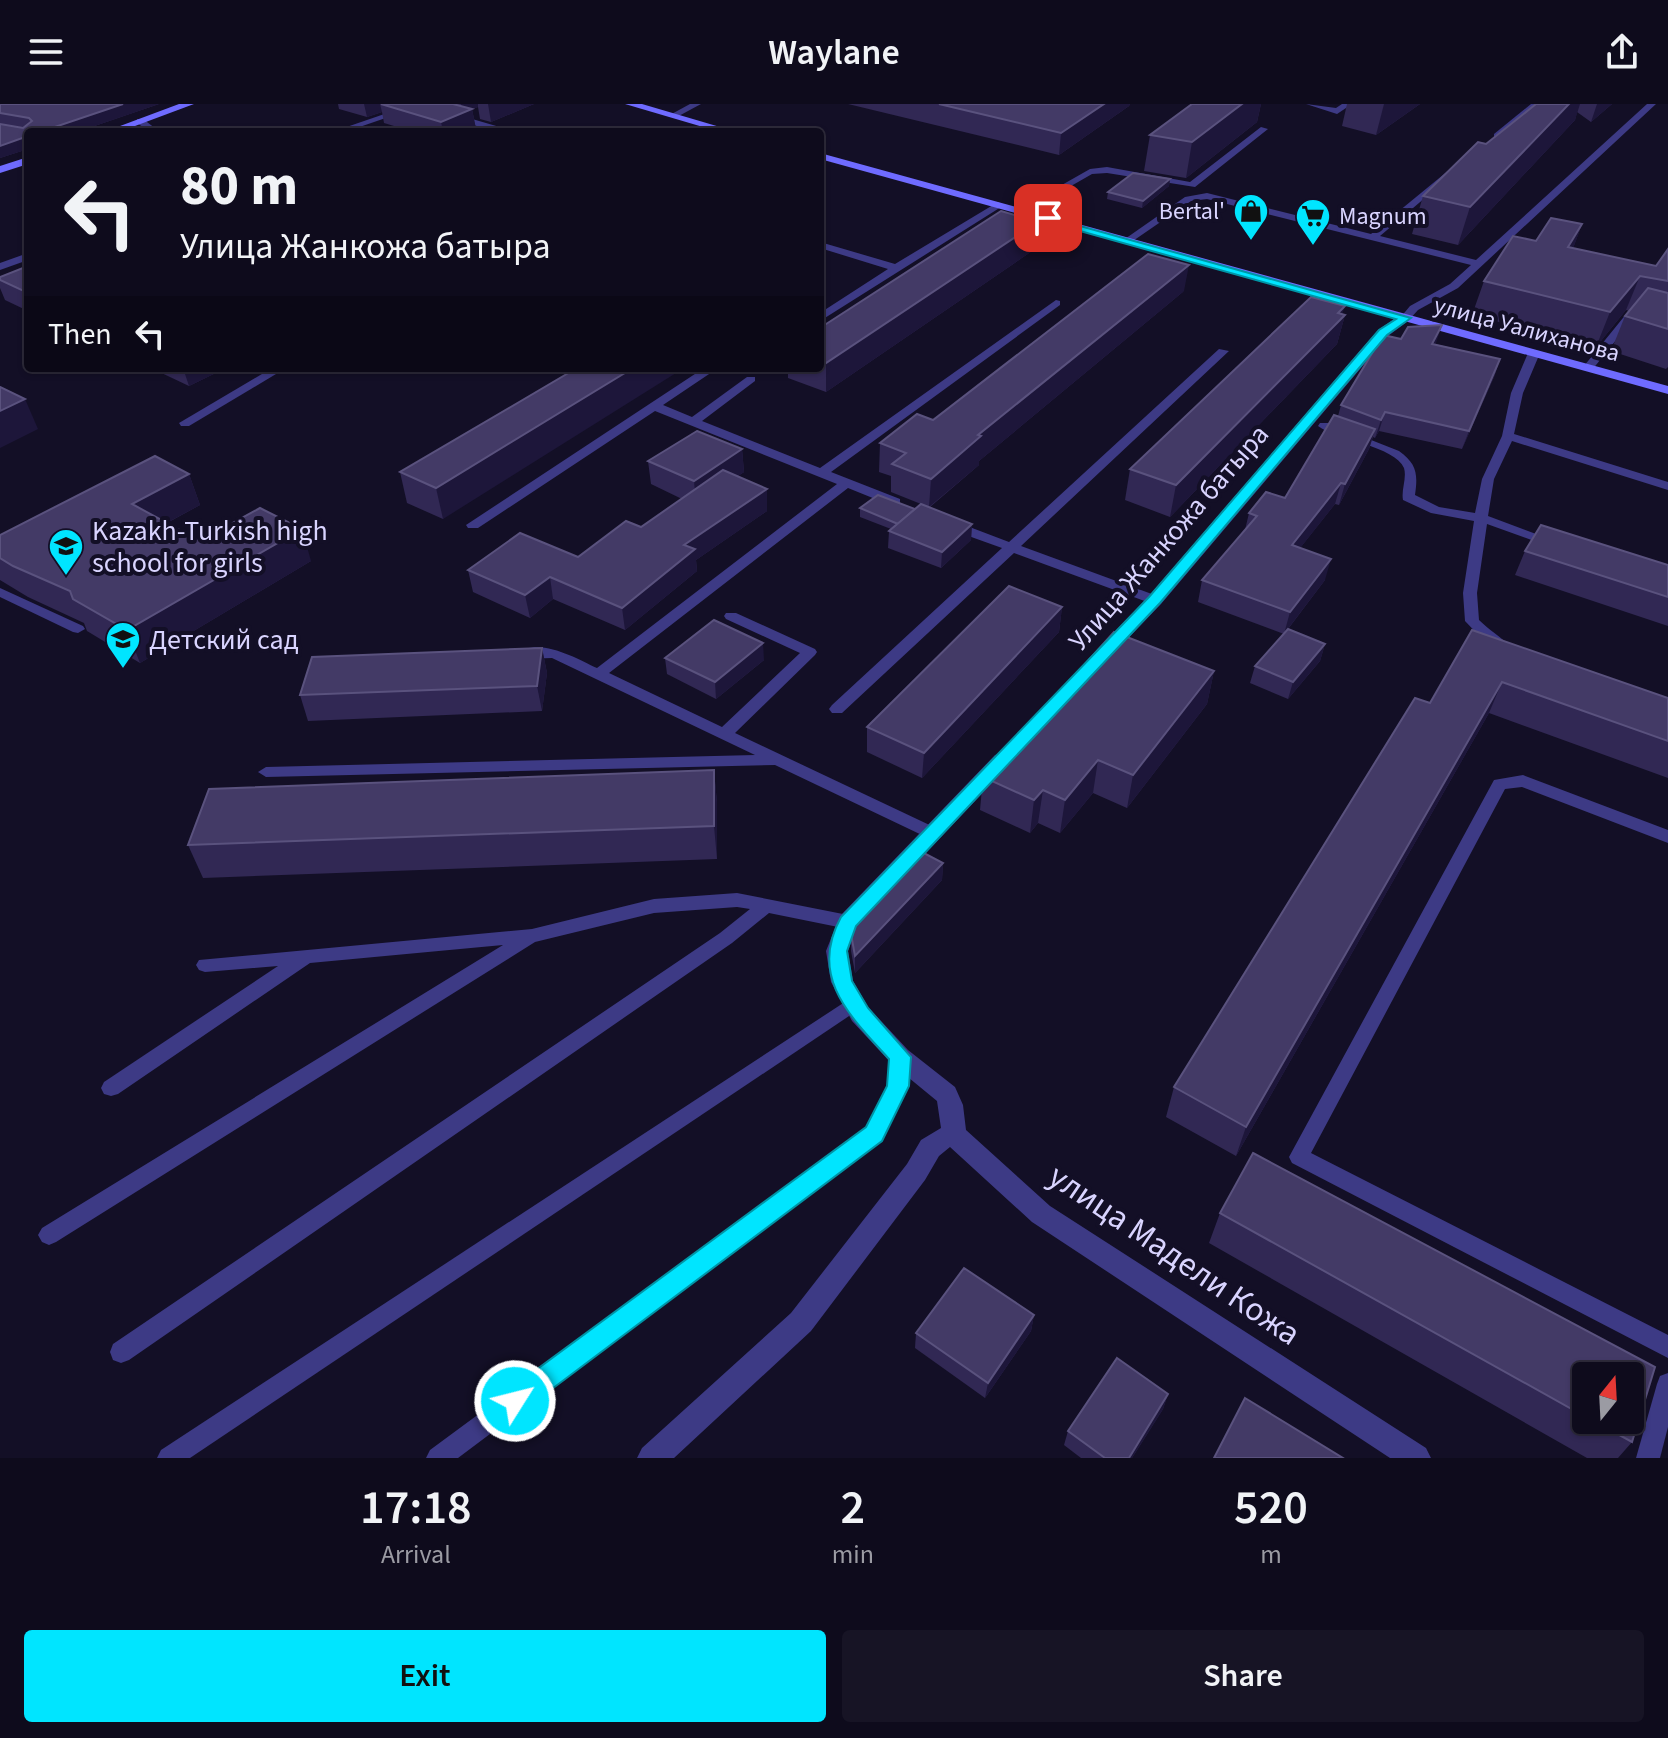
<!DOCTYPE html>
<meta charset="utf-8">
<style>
:root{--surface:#0e0b1c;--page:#171425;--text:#f1f3f6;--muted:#9b9ba3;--line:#2e2b3b;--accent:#00e5ff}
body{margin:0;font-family:"Source Sans 3",sans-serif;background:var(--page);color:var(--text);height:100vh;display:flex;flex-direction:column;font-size:30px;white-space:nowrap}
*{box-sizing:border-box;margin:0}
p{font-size:26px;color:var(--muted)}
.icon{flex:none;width:44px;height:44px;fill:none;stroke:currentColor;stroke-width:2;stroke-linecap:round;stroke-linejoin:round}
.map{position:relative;height:1354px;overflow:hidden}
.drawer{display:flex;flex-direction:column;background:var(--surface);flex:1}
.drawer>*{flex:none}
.banner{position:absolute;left:24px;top:24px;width:800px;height:244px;border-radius:8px;box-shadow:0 2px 6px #0004,0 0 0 2px var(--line);background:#0e0b1c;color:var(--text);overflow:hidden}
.needle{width:52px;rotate:18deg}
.tools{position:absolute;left:1572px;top:1258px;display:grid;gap:16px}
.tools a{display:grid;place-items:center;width:72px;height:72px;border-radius:8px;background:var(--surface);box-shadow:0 2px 6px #0004,0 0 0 2px var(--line);font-size:40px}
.pin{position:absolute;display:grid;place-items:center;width:68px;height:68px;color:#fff;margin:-34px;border-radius:16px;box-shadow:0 4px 12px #0006}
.me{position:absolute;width:88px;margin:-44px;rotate:54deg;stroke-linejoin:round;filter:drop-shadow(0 0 6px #0008)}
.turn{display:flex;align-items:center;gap:28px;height:168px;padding:0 24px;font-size:36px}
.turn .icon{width:104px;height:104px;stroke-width:2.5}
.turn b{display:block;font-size:56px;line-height:68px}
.then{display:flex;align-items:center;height:76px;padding:0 24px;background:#0003;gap:16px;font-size:30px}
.eta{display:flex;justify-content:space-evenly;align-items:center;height:136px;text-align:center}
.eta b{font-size:48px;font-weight:600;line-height:56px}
.primary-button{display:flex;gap:16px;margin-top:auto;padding:16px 24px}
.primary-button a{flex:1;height:92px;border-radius:8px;background:var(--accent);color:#111;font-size:32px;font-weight:600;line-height:92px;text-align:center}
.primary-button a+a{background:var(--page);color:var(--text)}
header{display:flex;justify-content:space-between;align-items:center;height:104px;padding:0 24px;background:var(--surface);font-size:36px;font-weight:600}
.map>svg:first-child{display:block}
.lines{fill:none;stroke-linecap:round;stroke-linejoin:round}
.lane{fill:#3d3a85;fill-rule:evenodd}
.street{fill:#3d3a85;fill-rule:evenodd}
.secondary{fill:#6f6bff;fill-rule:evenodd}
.wall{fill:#312854;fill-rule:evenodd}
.shaded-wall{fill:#1d163a}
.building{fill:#433a66;stroke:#5a527e;stroke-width:2}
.route{fill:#00e5ff;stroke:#0095a6;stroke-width:2}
.labels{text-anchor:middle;stroke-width:8;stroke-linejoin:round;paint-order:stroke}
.far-poi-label{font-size:24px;fill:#d9d4ff;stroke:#130f26;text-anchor:end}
.far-street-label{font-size:24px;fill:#d9d4ff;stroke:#130f26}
.poi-label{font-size:28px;fill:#d9d4ff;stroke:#130f26;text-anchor:start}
.street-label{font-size:28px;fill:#d9d4ff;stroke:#130f26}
.near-street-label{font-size:34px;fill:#d9d4ff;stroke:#130f26}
</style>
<header><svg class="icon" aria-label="menu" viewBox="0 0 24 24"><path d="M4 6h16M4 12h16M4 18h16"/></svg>Waylane<svg class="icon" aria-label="share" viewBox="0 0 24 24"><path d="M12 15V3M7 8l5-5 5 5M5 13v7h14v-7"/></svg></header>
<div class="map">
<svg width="1668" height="1354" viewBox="0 0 1668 1354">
<rect width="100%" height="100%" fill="#130f26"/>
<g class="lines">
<g class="lane">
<polygon points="690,0 701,0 675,14 668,12"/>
<polygon points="1306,0 1336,4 1342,0 1352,0 1337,10"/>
<polygon points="1531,0 1540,0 1500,34 1494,34 1494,30"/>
<polygon points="1647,0 1656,0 1458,184 1418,206 1409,216 1400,214 1410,202 1450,180 1471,161 1207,95 1191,97 1130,139 1122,137 1185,93 1207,89 1371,130 1449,66 1454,69 1452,71 1380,132 1476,156"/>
<polygon points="399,5 406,7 345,28 332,28"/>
<polygon points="455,10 510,26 511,28 498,28 452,15 451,13"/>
<polygon points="137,15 143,15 160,28 150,28 137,19"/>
<polygon points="1261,23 1268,25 1195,83 1107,69 1092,70 1024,109 1016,107 1090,65 1107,63 1190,78"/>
<polygon points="998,98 1003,101 1001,103 820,217 820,209 888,165 820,144 820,138 895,160"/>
<polygon points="28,149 28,156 0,166 0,159"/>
<path d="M1056,196L1060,197V201L831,368L900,395V401H890L848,384L609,569L722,623L800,549L726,515L724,512L726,509H736L815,545L817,548L815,551L735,629L938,725L940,729L938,733H926L775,661L266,673L258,668L266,663L755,651L552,554L523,555L516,550C538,532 576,554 597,564L837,380L655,307L478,424H468L466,421L704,264H718L663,301L692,313L747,273H755V277L702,317L820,364Z"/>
<polygon points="1631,208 1668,218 1668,224 1633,215 1592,266 1584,266 1584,262 1627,209"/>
<polygon points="1219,245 1229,247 1021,442 1160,493 1162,496 1160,499 1150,499 1014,449 842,609 832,609 829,605 832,601 1002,444 949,425 949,419 959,419 1009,438"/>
<path d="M1534,246L1540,249L1523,289L1514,330L1668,378V386L1512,337L1494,375L1488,412L1560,439L1553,443L1548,442L1487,420L1477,489L1479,516C1489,526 1501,533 1509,541L1507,544L1502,546L1488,541L1465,517L1463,489L1474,417L1431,409L1403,396C1401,386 1407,374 1404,364C1395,342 1336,336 1318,322L1320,319H1328L1399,347C1417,360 1418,370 1415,391L1439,403L1475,409L1482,375L1502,332L1511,289L1528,249Z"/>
<polygon points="272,264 286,264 189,322 181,322 179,319"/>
<polygon points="0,484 83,522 85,525 78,529 73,528 0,493"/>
<polygon points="1523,671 1668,726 1668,739 1522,683 1505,685 1311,1049 1668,1231 1668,1254 1292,1059 1289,1053 1494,676"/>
<polygon points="737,789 848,811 854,813 857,818 854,823 848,825 769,809 732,839 129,1256 121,1259 113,1256 110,1248 113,1240 720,829 750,805 737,803 654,809 535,838 56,1138 49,1141 42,1138 38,1131 42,1124 503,841 310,859 118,990 111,992 104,990 101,984 104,978 278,862 205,868 199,866 196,861 199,856 532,825 654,795"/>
<polygon points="854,892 861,894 863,899 861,904 190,1354 157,1354 161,1346"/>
<path d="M900,945L907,947C919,976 893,1011 881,1036L458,1354H426L430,1346L867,1024L888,982L893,947Z"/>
<polygon points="1668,1269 1668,1323 1660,1354 1636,1354 1657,1280 1660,1272"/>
</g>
<g class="street">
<polygon points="1400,211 1412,214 1388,232 1161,500 1110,553 1098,553 1095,549 1098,545 1149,492 1378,226"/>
<polygon points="1002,649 1009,651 1012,656 1009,661 857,822 848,847 853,877 868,903 908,946 955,983 963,1001 966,1026 1050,1102 1426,1344 1431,1354 1390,1354 1032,1118 950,1043 939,1052 925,1076 811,1227 674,1354 637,1354 642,1344 791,1209 907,1060 921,1036 941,1024 937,997 892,960 852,917 831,878 826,847 840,812 995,651"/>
</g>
<g class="secondary">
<polygon points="179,0 194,0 119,28 104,28"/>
<polygon points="625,0 642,0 737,28 720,28"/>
<polygon points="820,49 1668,282 1668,290 820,55"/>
<polygon points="28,53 28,60 0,69 0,62"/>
</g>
</g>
<g class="wall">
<polygon points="0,0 159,0 77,28 28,28 28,45 0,54 0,20 24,23 0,20"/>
<polygon points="338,0 534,0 491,18 480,15 478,3 472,5 476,25 468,28 414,28 384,19 382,8 367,13 339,5"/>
<polygon points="848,0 1130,0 1129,2 1059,51"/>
<polygon points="1192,0 1261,0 1257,18 1186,74 1144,67 1150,31"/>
<polygon points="1347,0 1420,0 1376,31 1342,22"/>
<polygon points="1536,0 1612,0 1591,18 1577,8 1575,16 1458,141 1412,130 1423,92"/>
<polygon points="1170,75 1169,82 1142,104 1107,95 1108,88"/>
<polygon points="1038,118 1035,145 826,288 788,274 788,264 820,264 820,224"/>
<polygon points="1582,120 1573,144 1656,162 1668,145 1668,263 1666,265 1611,247 1625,212 1629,207 1626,206 1596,243 1472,211 1484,177 1536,137"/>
<polygon points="28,162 28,207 5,196 0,184 0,173"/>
<polygon points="1184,187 979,357 979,361 930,403 972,420 971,436 941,464 888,444 889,427 891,425 860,413 860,404 915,405 921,400 891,388 891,372 879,368 880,339 933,316"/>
<polygon points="1342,210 1345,211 1337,240 1170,413 1125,396 1130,365"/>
<polygon points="1435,240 1500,255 1494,273 1462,345 1379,327 1375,334 1373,333 1369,345 1339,401 1335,400 1300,444 1325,476 1288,525 1325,540 1320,557 1288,595 1250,579 1255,562 1284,530 1198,498 1202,476 1245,426 1249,409 1285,394 1338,312 1341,301"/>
<polygon points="151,264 226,264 189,282"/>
<polygon points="577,264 443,415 407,399 400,368"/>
<polygon points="742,345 744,368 738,372 767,407 696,456 697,467 625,526 553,495 530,514 473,488 468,466 578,453 641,423 682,395 651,380 648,357"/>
<polygon points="189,370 200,401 167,419 200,437 311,457 140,559 87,527 84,519 28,493 0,476 0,431"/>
<polygon points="1525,447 1668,461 1668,522 1515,471"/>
<polygon points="1062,503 1059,528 922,674 867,648 867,623"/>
<polygon points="1472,526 1668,594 1668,674 1489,609 1236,1052 1166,1013 1174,983 1430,599"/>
<polygon points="542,544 547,569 542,607 308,617 300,591"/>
<polygon points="665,554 764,556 716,595 667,570"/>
<polygon points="1214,567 1207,600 1127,704 1093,689 1060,729 1038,719 1030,729 980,706 983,673"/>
<polygon points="714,666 717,699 717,755 203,774 188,741"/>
<polygon points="943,759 942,776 855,869 851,847 851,830"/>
<path d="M1253,1049L1655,1263L1632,1338L1618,1354H1587L1209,1139L1220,1109ZM1586,1272H1630V1316H1586Z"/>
<polygon points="1034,1211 1031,1227 985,1294 915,1244 916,1229"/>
<polygon points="1168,1290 1163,1305 1132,1354 1081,1354 1064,1341 1068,1327"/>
</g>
<g class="shaded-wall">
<polygon points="123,0 159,0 77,28 40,28"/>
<polygon points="364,0 380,0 382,8 367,13"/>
<polygon points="461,0 478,0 478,3 463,9"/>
<polygon points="488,0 534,0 491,18"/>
<polygon points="1104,0 1130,0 1129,2 1059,51 1061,29"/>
<polygon points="1242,0 1261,0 1257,18 1186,74 1192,38"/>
<polygon points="1384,0 1420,0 1376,31"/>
<polygon points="1569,0 1580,0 1575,16 1458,141 1470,103"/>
<polygon points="1597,0 1612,0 1591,18"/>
<polygon points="472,5 476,25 468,28 443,28 441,18"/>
<polygon points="28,32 28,45 0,54 0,42"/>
<polygon points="1170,75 1169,82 1142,104 1143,97"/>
<polygon points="1038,118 1035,145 826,288 826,259"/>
<polygon points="1582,120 1570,153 1568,143"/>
<polygon points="1189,161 1184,187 979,357 979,361 929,403 931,375 978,331"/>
<polygon points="1640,172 1626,206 1596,243 1610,208"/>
<polygon points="1345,202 1341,214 1345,211 1337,240 1170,413 1176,381"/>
<polygon points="1442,221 1436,239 1426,258 1432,240"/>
<polygon points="1500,255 1494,273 1462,345 1469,327"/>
<polygon points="183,264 226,264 189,282"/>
<polygon points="633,264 684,264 443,415 436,384"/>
<polygon points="25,295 38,325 0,344 0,307"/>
<polygon points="1385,308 1379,327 1375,334 1381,316"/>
<polygon points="1375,325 1369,345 1339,401 1345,380"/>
<polygon points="742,345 744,368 696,401 694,377"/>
<polygon points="189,370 200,401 144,431 132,400"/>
<polygon points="1341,379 1335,400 1286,462 1292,441"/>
<polygon points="767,385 767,407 696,456 697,467 625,526 622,504 684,441"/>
<polygon points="972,420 971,436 941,464 942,448"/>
<polygon points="302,425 311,457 140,559 127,526"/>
<polygon points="1331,455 1325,476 1284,530 1290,508"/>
<polygon points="550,473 553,495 530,514 525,491"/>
<polygon points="1062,503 1059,528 922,674 924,649"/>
<polygon points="763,539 764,556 716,595 715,578"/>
<polygon points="1325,540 1320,557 1288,595 1293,578"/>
<polygon points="542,544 547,569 542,607 537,582"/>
<polygon points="1214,567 1207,600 1127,704 1133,671"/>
<polygon points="1502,578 1489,609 1236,1052 1246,1023"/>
<polygon points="1098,656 1093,689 1060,729 1065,696"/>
<polygon points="714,666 717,699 717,755 714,722"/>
<polygon points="1043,686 1038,719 1030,729 1034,696"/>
<polygon points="943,759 942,776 855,869 855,852"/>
<polygon points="1034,1211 1031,1227 985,1294 988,1279"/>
<polygon points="1168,1290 1163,1305 1132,1354 1129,1354"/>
</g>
<g class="building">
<polygon points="0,0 123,0 40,28 28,28 28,32 0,42 0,20 23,24 32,17 29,14 0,9"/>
<polygon points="381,0 453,0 472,5 441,18"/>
<polygon points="939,0 1104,0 1061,29"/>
<polygon points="1192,0 1242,0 1192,38 1150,31"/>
<polygon points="1536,0 1569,0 1470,103 1423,92 1478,38 1486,40"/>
<polygon points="1133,69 1170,75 1143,97 1108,88"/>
<polygon points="1001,107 1038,118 826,259 820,256 820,224"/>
<polygon points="1551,114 1582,120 1568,143 1656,162 1668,145 1668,177 1640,172 1610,208 1484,177 1513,132 1536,137"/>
<polygon points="1148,150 1189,161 978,331 981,332 931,375 892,360 906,349 880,339 917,310 933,316"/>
<polygon points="28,162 28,189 0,176 0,173"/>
<polygon points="1648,184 1668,189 1668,225 1625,212"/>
<polygon points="1311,193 1345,202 1338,209 1345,211 1176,381 1130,365"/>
<polygon points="1442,221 1432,240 1500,255 1469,327 1385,308 1381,316 1341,301 1383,231 1401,235 1408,223"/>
<polygon points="577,264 633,264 436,384 400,368"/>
<polygon points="0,283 25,295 0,307"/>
<polygon points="1334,311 1375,325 1345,380 1341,379 1292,441 1331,455 1290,508 1202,476 1257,412 1249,409 1266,388 1285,394"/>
<polygon points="697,327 742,345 694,377 648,357"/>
<polygon points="155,352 189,370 132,400 200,437 260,404 302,425 127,526 73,495 70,487 13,462 0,454 0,431"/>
<polygon points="723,366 767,385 684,441 695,445 622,504 550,473 525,491 468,466 520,429 578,453 626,417 641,423"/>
<polygon points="878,391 915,405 898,420 860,404"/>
<polygon points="921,400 972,420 942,448 889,427"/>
<polygon points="1541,421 1668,461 1668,493 1525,447"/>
<polygon points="1009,482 1062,503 924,649 867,623"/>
<polygon points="714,516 763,539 715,578 665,554"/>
<polygon points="1288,525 1325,540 1293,578 1255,562"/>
<polygon points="1472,526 1668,594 1668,637 1502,578 1246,1023 1174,983 1415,594 1430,599"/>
<polygon points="1114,528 1214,567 1133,671 1098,656 1065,696 1043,686 1034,696 983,673"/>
<polygon points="542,544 537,582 300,591 312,553"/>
<polygon points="714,666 714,722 188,741 209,685"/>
<polygon points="918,746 943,759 855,852 851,830 860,807"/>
<polygon points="1253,1049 1655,1263 1632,1338 1592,1316 1630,1316 1630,1272 1586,1272 1586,1313 1220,1109"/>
<polygon points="964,1164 1034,1211 988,1279 916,1229"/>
<polygon points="1117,1254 1168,1290 1129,1354 1105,1354 1068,1327"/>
<polygon points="1245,1294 1343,1354 1214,1354"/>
</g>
<path class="route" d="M1044,112L1411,214L1387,231L1160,499L856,822L847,847L852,877L868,904L911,953L909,982L882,1037L524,1306L515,1310L506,1306L502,1297L506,1288L866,1023L887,982L889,955C850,912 808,873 841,813L1149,493L1379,226L1396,215L1044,117Z"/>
<defs>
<g id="shop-pin" transform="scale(1.8)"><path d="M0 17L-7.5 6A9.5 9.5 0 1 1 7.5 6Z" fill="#00e5ff" stroke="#130f26"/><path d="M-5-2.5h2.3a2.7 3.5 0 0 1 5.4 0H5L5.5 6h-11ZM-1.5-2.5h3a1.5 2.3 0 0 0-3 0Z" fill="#111"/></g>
<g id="supermarket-pin" transform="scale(1.8)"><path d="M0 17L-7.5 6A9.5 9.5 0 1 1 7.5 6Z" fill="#00e5ff" stroke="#130f26"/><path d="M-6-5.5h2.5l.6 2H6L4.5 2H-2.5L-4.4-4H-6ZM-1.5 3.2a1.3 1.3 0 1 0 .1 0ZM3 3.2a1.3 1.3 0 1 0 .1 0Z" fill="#111"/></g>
<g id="school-pin" transform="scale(1.8)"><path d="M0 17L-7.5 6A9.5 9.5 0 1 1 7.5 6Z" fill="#00e5ff" stroke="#130f26"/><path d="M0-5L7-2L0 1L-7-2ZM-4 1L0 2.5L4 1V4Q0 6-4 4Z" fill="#111"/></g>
</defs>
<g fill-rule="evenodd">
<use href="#shop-pin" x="1251" y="107"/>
<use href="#supermarket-pin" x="1313" y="112"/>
<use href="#school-pin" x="66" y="442"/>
<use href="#school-pin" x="123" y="535"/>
</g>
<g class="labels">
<g class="far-poi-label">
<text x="1225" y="115">Bertal'</text>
<text x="1339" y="120" text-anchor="start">Magnum</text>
</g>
<g class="far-street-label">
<text transform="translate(1527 225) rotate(15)" y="8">улица Уалиханова</text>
</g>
<g class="poi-label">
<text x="92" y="436">Kazakh-Turkish high<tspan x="92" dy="32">school for girls</tspan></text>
<text x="149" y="545">Детский сад</text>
</g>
<g class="street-label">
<text transform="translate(1168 433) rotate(-49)" y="10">Улица Жанкожа батыра</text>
</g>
<g class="near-street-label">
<text transform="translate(1175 1150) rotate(34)" y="12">улица Мадели Кожа</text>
</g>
</g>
</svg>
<div class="tools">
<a><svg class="needle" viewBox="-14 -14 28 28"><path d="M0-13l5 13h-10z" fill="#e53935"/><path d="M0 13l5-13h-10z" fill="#9b9ba3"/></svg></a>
</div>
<div class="pin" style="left:1048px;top:114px;background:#d93025"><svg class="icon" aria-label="arrive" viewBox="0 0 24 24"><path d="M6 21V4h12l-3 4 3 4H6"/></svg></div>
<svg class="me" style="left:515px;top:1297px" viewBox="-20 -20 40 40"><circle r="17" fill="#00e5ff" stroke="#fff" stroke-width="3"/><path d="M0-11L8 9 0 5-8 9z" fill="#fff"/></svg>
<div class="banner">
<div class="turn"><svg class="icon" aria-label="left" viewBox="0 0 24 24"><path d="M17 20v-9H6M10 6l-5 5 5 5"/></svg><div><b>80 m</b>Улица Жанкожа батыра</div></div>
<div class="then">Then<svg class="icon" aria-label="left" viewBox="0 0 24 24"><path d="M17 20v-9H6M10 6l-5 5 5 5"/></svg></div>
</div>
</div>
<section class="drawer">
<div class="eta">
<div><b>17:18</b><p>Arrival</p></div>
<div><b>2</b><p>min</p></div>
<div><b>520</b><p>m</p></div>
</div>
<div class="primary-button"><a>Exit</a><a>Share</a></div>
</section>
